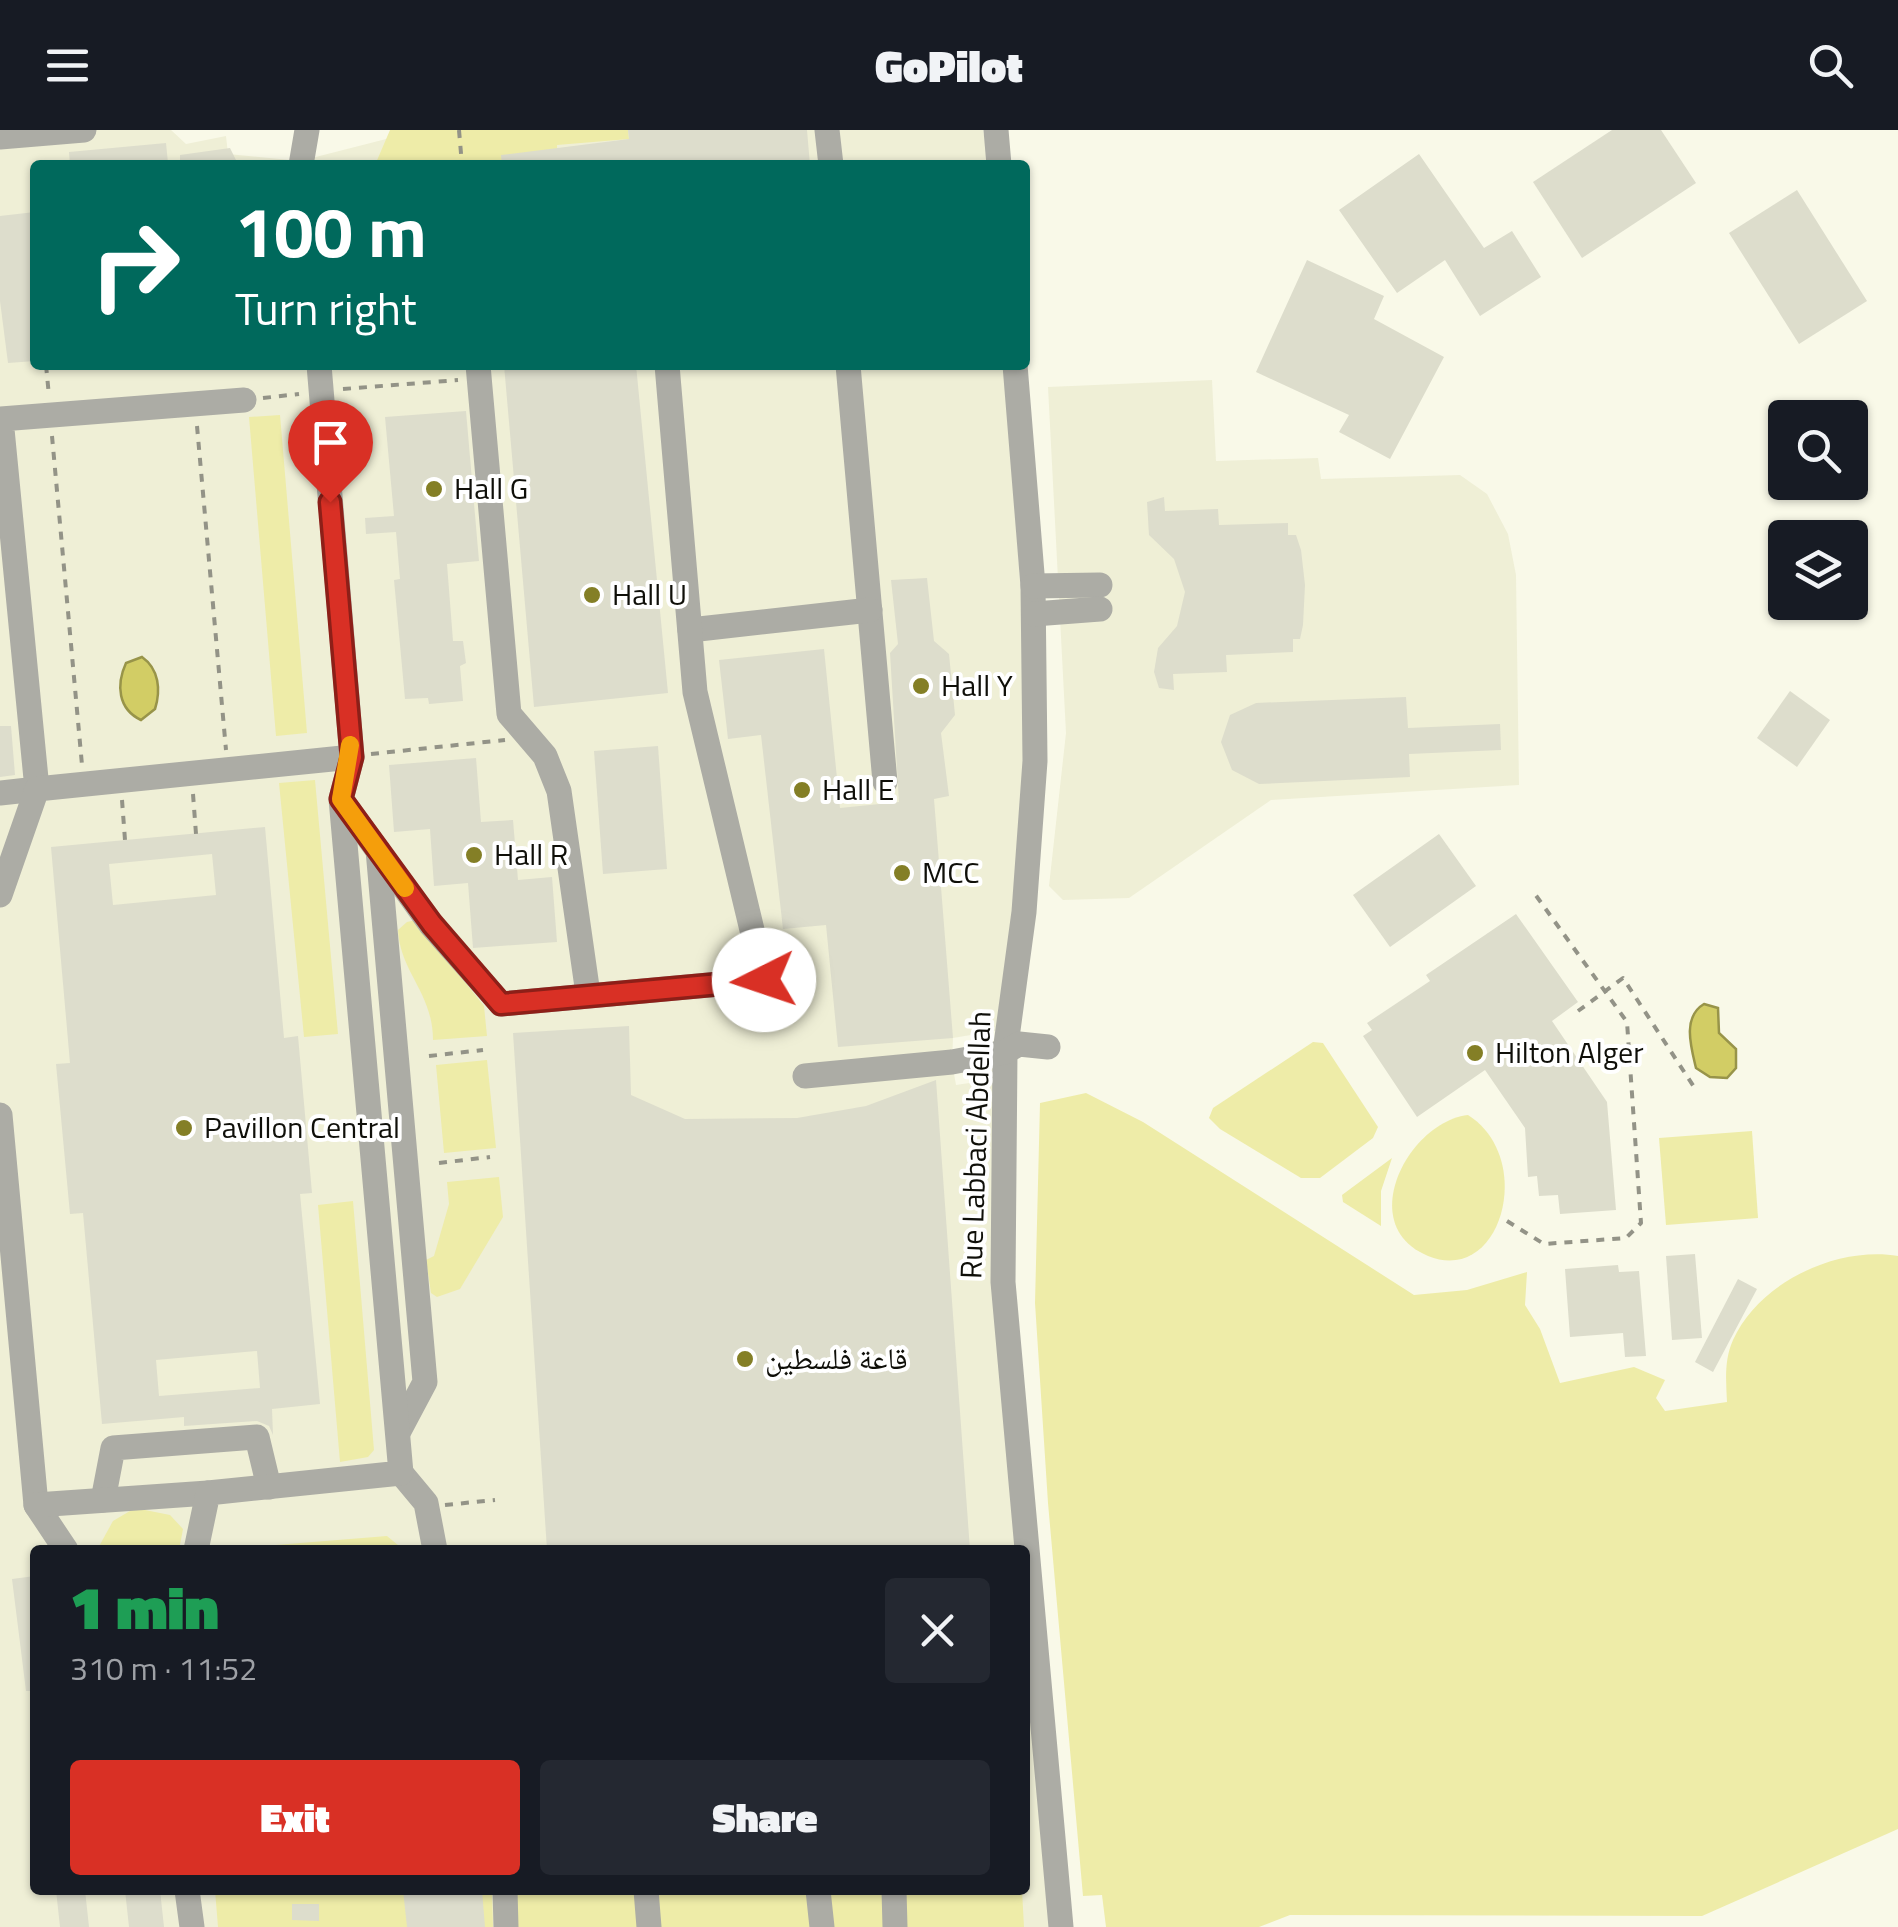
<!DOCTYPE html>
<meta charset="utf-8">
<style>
:root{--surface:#171b24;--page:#242831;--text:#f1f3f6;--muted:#9ea1a6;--accent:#d93025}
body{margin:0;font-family:"Titillium Web","Noto Naskh Arabic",sans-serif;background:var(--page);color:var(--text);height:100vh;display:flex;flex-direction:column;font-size:38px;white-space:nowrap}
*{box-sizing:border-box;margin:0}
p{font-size:32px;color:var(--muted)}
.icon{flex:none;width:55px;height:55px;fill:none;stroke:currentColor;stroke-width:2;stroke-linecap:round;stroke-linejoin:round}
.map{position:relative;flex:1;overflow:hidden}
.details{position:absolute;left:30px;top:1415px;width:1000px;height:350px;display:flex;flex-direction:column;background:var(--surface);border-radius:10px;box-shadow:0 2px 8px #0004}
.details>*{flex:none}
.banner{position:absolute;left:30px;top:30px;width:1000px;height:210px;border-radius:10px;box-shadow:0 2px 8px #0004;background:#00695c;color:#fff;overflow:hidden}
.fabs{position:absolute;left:1768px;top:270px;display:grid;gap:20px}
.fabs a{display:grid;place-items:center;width:100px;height:100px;border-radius:10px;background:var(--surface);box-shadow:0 2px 8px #0004;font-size:50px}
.pin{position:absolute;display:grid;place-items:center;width:85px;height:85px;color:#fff;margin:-102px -42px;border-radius:50% 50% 50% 0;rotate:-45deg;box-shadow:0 0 10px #0007}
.pin .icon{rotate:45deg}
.me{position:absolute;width:110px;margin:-55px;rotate:266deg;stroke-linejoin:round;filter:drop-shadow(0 0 8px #0008)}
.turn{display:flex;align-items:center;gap:35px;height:210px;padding:0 40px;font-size:45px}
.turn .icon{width:130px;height:130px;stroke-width:2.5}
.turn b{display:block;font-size:70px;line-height:85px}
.round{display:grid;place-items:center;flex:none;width:105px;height:105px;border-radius:10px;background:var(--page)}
.summary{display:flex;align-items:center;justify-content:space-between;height:170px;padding:0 40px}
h1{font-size:60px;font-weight:800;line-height:75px;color:#1e9e55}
.cta{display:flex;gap:20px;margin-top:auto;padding:20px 40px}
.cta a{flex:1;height:115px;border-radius:10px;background:var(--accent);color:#fff;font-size:40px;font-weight:800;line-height:115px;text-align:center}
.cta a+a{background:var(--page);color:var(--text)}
header{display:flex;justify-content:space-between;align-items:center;height:130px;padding:0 40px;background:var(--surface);font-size:45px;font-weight:800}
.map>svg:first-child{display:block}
.built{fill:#efefd6}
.green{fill:#eeeca8}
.water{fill:#d2cd65;stroke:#989449;stroke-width:2.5}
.building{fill:#ddc;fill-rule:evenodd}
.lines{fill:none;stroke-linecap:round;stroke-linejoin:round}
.path{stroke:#939387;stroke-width:4;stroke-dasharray:8 8;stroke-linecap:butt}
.minor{stroke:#acaca5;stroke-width:25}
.route-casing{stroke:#8d1f18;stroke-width:25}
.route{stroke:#d93025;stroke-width:18}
.slow{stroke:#f59e0b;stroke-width:18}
.poi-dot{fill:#847f26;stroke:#fff;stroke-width:4}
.labels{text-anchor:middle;stroke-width:8;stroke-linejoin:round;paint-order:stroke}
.poi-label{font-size:30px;fill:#0f0f09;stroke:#fff;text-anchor:start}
.street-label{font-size:30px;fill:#0f0f09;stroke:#fff}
</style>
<header><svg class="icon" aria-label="menu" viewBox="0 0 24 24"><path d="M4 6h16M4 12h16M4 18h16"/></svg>GoPilot<svg class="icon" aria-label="search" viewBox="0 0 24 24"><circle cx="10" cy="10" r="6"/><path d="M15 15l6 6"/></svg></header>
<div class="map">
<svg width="1898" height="1797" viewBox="0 0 1898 1797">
<rect width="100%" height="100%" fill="#f9f9e8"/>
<g class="built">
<polygon points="0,0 171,0 186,14 226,6 228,24 300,31 394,7 394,0 983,0 989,35 35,35 35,235 1005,235 1027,551 1022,708 1006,899 953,908 952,932 956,955 989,950 997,961 1019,1420 35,1420 35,1760 1025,1760 1025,1491 1050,1797 0,1797"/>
<polygon points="1212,250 1216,331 1318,328 1321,349 1460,345 1487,364 1508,404 1516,445 1519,655 1271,670 1129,768 1063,770 1049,756 1066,603 1048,257"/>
</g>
<g class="green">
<polygon points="390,0 628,0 629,9 557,15 558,35 375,35"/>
<polygon points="280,285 307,603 276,606 249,287"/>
<polygon points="315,650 338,904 304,907 279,653"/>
<path d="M416,790L484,876L487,906L433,910C433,863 400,842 398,800L407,792Z"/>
<polygon points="1313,912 1323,913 1378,997 1373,1008 1320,1048 1301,1048 1220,999 1209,988 1213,978"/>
<polygon points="487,930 496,1018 444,1023 436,935"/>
<path d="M1086,963L1143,992L1414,1165L1467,1160L1527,1142L1525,1175L1540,1199L1560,1253L1634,1237L1665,1250L1656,1268L1665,1281L1727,1272C1726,1251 1724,1230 1733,1210C1759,1152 1837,1116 1898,1126V1699L1702,1786L1290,1785L1259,1797H1106L1102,1765L1083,1766L1048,1373L1035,1173L1040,973Z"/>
<path d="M1468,985C1536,1028 1502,1156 1428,1126C1354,1096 1408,992 1468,985Z"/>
<polygon points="1752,1001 1758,1088 1666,1095 1659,1008"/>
<polygon points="1392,1028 1381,1061 1381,1096 1343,1072 1342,1065"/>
<polygon points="499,1047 503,1087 460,1159 437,1167 431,1163 426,1130 434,1126 449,1074 447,1052"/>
<polygon points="353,1071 374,1320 368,1327 340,1332 318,1075"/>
<polygon points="135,1378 170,1385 183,1399 179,1420 97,1420 113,1391"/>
<polygon points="387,1406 404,1420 239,1420 240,1418"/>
<polygon points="215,1760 492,1760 493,1797 218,1797"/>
<polygon points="516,1760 1022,1760 1024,1797 516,1797"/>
</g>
<g class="water">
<path d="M142,527C159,539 161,560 155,579L141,590C118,579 116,555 126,533Z"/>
<path d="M1704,874L1718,878L1719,903L1736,919V938L1727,948L1710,947L1696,938C1691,917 1682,887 1704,874Z"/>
</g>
<g class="building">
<polygon points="628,0 807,0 810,35 502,35 501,25 629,9"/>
<polygon points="1612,0 1661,0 1696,53 1582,128 1533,52"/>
<polygon points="166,13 168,33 70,35 69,22"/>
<polygon points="230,18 236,30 228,35 180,35 180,25"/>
<polygon points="1419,24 1484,118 1512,101 1541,147 1480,186 1445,130 1397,163 1339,80"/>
<polygon points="1797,60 1867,171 1799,214 1729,103"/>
<polygon points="35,82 35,231 8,233 0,171 0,86"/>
<polygon points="1307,130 1384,166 1374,189 1444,227 1390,329 1339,302 1349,285 1256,242"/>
<polygon points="504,235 636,235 668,563 534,577"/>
<polygon points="466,281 479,431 447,434 453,511 463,511 466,533 460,536 463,571 429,574 428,568 405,569 394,450 400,449 396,402 366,404 365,388 394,386 385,287"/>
<polygon points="1164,367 1165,381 1218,379 1219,395 1288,393 1288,405 1296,405 1301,420 1305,455 1303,495 1300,509 1293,509 1293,522 1226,525 1227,542 1173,544 1174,560 1159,558 1154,542 1158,518 1177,496 1185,462 1174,429 1149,405 1147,372"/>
<polygon points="927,448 934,511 949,524 955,585 941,603 949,666 934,669 953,908 838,917 826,795 783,799 761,605 728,609 719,530 824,519 840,678 899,672 890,523 898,514 891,450"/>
<polygon points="1790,561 1830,590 1797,637 1757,608"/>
<polygon points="1406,567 1408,598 1500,594 1501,620 1409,624 1410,647 1259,654 1232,640 1221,612 1230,585 1256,573"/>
<polygon points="0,596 11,596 15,645 0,647"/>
<polygon points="658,616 667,739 603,744 594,621"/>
<polygon points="476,628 481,692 513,690 518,750 552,747 557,812 473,818 468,753 434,756 430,699 394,702 389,635"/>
<path d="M265,697L284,908L298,906L312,1063L300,1064L320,1274L272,1279L273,1305L269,1296L257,1291L184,1296V1287L102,1294L83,1083L70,1084L56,934L70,933L51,717ZM212,724L216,765L113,775L109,734ZM257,1221L260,1258L159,1266L156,1230Z"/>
<polygon points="1439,704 1476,756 1390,817 1353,765"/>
<polygon points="1516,784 1578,872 1552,891 1607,972 1616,1080 1560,1084 1558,1065 1539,1066 1537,1046 1528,1047 1525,998 1485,940 1417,987 1363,906 1372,900 1367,893 1430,851 1426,845"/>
<polygon points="629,896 631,965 685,989 797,988 866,976 936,950 970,1420 547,1420 513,903"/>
<polygon points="1695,1124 1702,1208 1672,1210 1666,1126"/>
<polygon points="1618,1135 1619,1142 1639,1141 1646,1226 1625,1227 1623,1203 1570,1207 1565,1139"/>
<polygon points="1738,1149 1757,1159 1713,1242 1695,1232"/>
<polygon points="35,1446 35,1561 26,1561 12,1449"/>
<polygon points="56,1760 85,1760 89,1797 60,1797"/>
<polygon points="125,1760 160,1760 164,1797 129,1797"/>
<polygon points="403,1760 482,1760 485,1797 407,1797"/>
<polygon points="292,1774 319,1774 319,1791 292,1790"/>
</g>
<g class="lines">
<g class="path">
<polyline points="459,0 462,35"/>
<polyline points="46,235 49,266"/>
<polyline points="343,259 458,250"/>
<polyline points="263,268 299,264"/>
<polyline points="197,296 226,620"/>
<polyline points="52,306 82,635"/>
<polyline points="371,624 505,610"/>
<polyline points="193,664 196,704"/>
<polyline points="122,670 125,710"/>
<polyline points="1578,881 1623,848 1694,957"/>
<polyline points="429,926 483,920"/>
<polyline points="439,1033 490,1027"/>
<polyline points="1507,1091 1544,1114 1626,1108 1641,1093 1627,892 1532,760"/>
<polyline points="445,1375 495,1370"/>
</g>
<g class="minor">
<polyline points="827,0 831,35"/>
<polyline points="996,0 999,35"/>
<polyline points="0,7 84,0"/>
<polyline points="301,35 307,0"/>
<polyline points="478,235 509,584 545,626 559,661 588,864"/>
<polyline points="848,235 885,652"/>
<polyline points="1015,235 1033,456 1035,631 1024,782 1005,922 1003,1152 1061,1797"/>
<polyline points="1033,456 1100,455"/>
<polyline points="1034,484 1100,479"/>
<polyline points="690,500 870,480"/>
<polyline points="0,663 37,659 1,289 244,270"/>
<polyline points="343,672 431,795 501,874 764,850 695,562 667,235"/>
<polyline points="378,720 425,1252 399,1301"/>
<polyline points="0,765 37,659 352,627"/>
<polyline points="805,946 952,932 1005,922 1019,914 1048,917"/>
<polyline points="0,985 36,1375 66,1420"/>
<polyline points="401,1343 426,1373 435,1420"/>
<polyline points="103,1370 113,1318 257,1307 269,1357"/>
<polyline points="36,1375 208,1363"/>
<polyline points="196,1420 208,1363 401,1343 341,669 352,627 319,235"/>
<polyline points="187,1760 192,1797"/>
<polyline points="505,1760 506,1797"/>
<polyline points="646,1760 649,1797"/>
<polyline points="818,1760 822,1797"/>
<polyline points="894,1760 895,1797"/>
</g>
</g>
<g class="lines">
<g class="route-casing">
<polyline id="route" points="330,372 352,627 341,669 432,794 501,874 764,850"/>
</g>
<use href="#route" class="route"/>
<polyline class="slow" points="350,615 341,669 405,758"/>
</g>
<g class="poi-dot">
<circle cx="434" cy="359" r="10"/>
<circle cx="592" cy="465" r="10"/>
<circle cx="921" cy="556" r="10"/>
<circle cx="802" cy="660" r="10"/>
<circle cx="474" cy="725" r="10"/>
<circle cx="902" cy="743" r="10"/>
<circle cx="1475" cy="923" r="10"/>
<circle cx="184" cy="998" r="10"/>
<circle cx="745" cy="1229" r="10"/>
</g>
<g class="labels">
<g class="poi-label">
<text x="454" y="369">Hall G</text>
<text x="612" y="475">Hall U</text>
<text x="941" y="566">Hall Y</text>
<text x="822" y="670">Hall E</text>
<text x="494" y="735">Hall R</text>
<text x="922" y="753">MCC</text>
<text x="1495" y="933">Hilton Alger</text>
<text x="204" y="1008">Pavillon Central</text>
<text x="765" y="1239">قاعة فلسطين</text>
</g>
<g class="street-label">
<text transform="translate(976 1015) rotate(-88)" y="10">Rue Labbaci Abdellah</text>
</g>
</g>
</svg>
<div class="fabs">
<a><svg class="icon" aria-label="search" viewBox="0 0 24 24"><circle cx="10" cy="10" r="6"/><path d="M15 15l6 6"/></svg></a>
<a><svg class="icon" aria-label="layers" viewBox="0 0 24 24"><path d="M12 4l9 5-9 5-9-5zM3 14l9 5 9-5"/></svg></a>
</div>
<div class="pin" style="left:330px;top:372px;background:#d93025"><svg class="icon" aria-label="arrive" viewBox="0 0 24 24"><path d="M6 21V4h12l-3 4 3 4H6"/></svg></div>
<svg class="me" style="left:764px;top:850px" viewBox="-20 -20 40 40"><circle r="19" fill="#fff"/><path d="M0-13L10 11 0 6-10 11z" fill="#d93025"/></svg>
<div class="banner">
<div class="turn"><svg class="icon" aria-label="right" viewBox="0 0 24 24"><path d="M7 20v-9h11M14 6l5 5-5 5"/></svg><div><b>100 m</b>Turn right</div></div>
</div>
<section class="details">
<div class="summary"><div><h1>1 min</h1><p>310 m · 11:52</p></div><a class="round"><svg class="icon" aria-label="close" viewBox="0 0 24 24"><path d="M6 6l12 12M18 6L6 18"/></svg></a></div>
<div class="cta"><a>Exit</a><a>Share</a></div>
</section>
</div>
